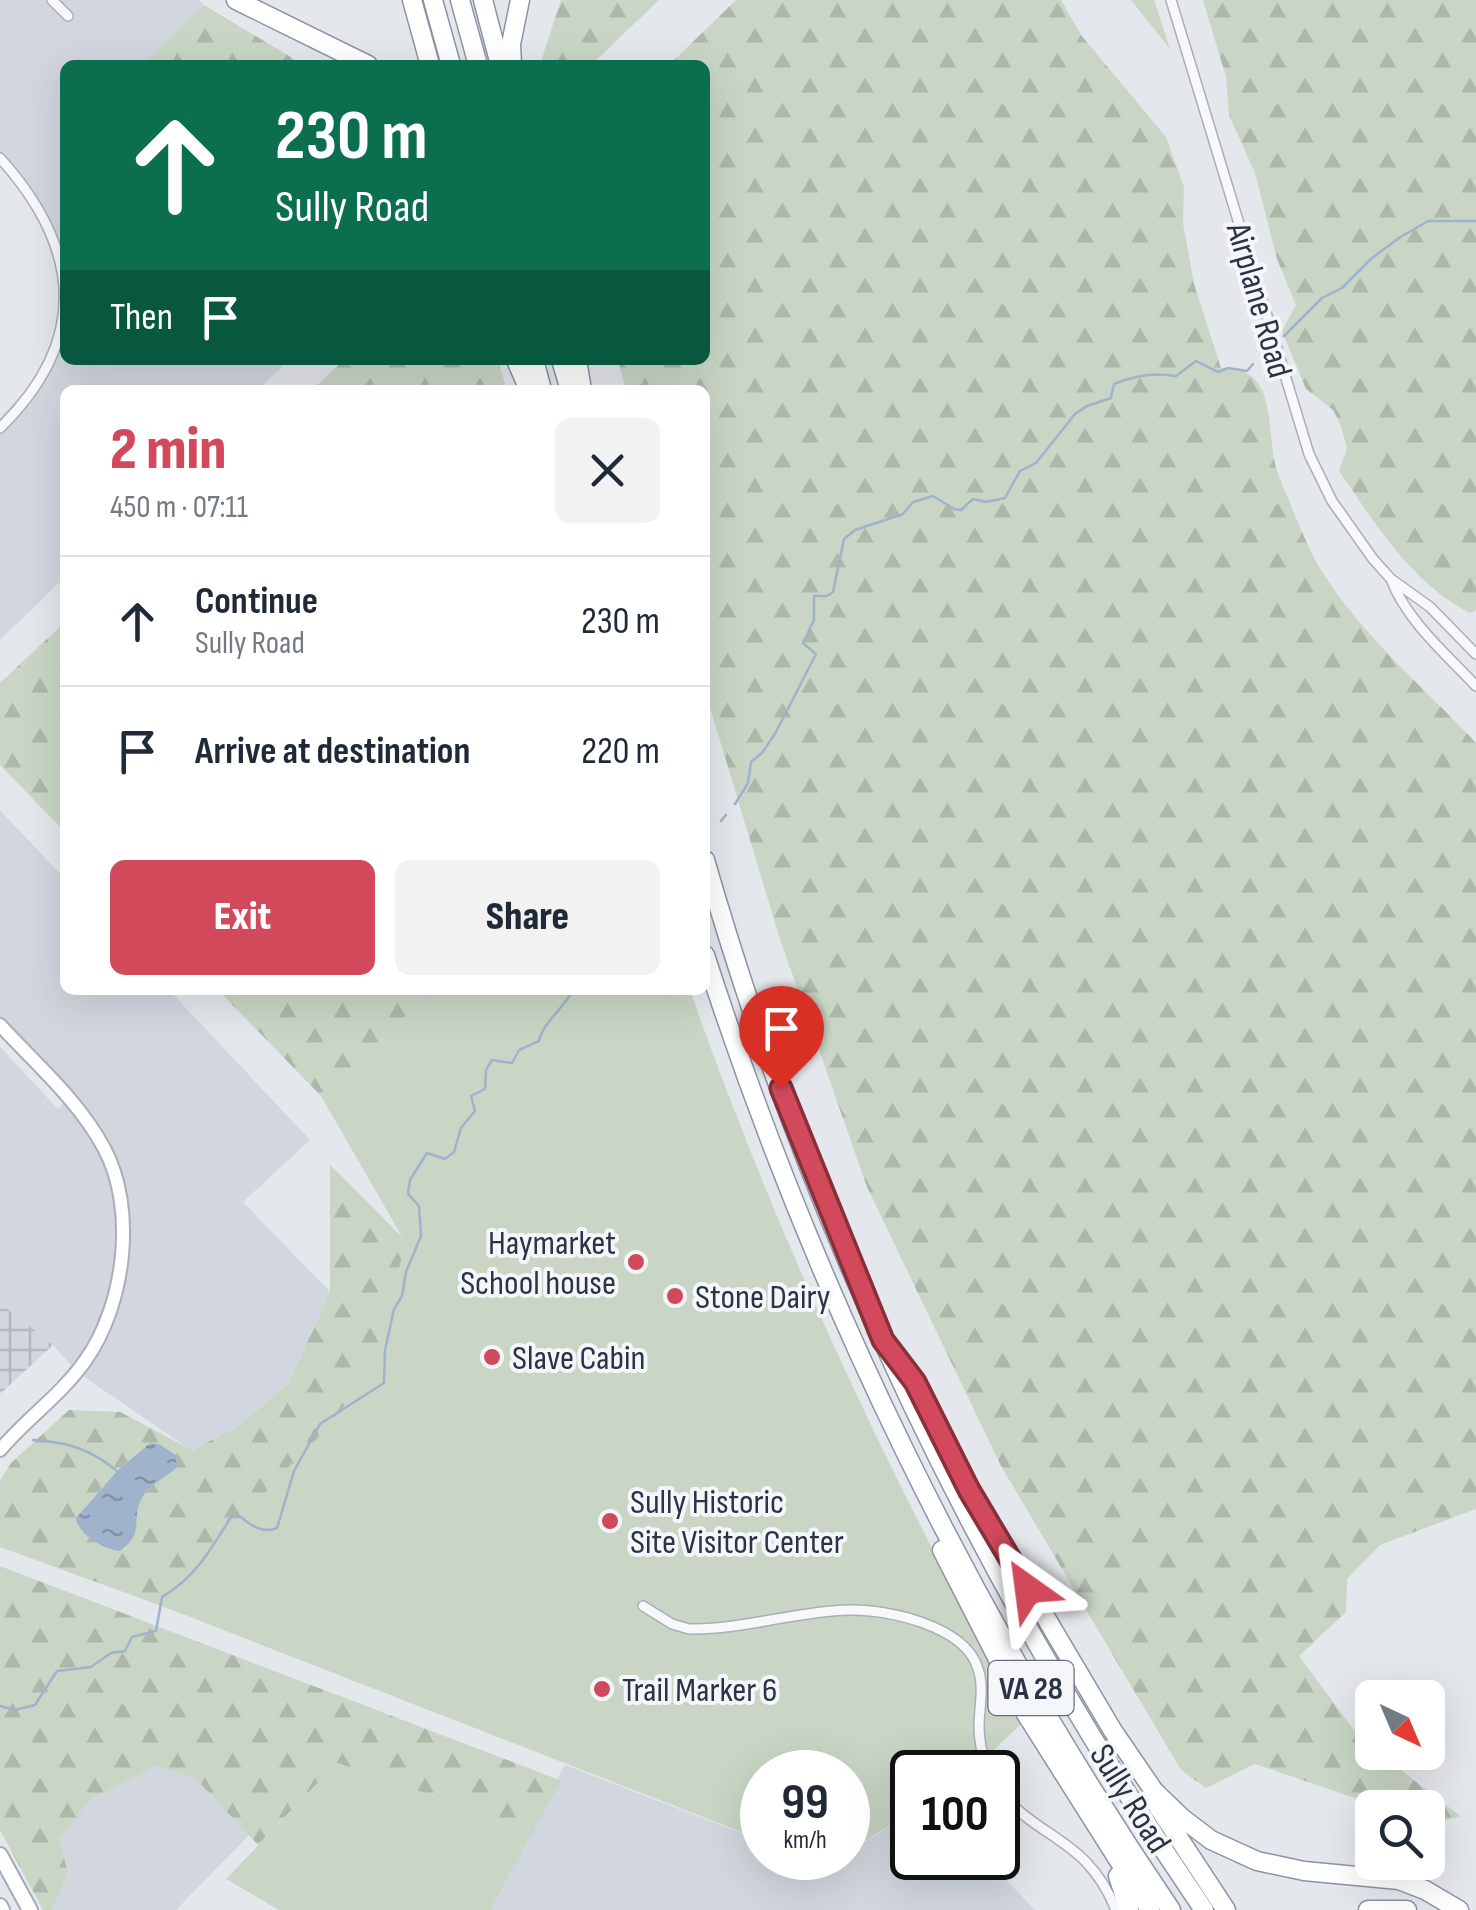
<!DOCTYPE html>
<meta charset="utf-8">
<style>
:root{--surface:#fff;--page:#f2f2f3;--text:#1f2937;--muted:#747a83;--line:#e0e1e3;--accent:#d1495b}
body{margin:0;font-family:"Sofia Sans Condensed",sans-serif;background:var(--page);color:var(--text);height:100vh;display:flex;flex-direction:column;font-size:38px;white-space:nowrap}
*{box-sizing:border-box;margin:0}
p{font-size:32px;color:var(--muted)}
.icon{flex:none;width:55px;height:55px;fill:none;stroke:currentColor;stroke-width:2;stroke-linecap:round;stroke-linejoin:round}
.map{position:relative;flex:1;overflow:hidden}
.panel{position:absolute;left:60px;top:385px;width:650px;height:610px;display:flex;flex-direction:column;background:var(--surface);border-radius:15px;box-shadow:0 10px 40px #0002}
.panel>*{flex:none}
.guide{position:absolute;left:60px;top:60px;width:650px;height:305px;border-radius:15px;box-shadow:0 10px 40px #0002;background:#0b6e4f;color:#fff;overflow:hidden}
.needle{width:65px;rotate:136deg}
.fabs{position:absolute;left:1355px;top:1680px;display:grid;gap:20px}
.fabs a{display:grid;place-items:center;width:90px;height:90px;border-radius:15px;background:var(--surface);box-shadow:0 10px 40px #0002;font-size:50px}
.speed{position:absolute;left:740px;top:1750px;display:flex;gap:20px;font-size:50px;font-weight:700;text-align:center}
.speed>*{display:grid;place-content:center;width:130px;height:130px;border-radius:50%;background:var(--surface);box-shadow:0 10px 40px #0002;line-height:1}
.speed small{font-size:25px;font-weight:400}
.speed .limit{border:5px solid #111;border-radius:15px;background:#fff;color:#111}
.pin{position:absolute;display:grid;place-items:center;width:85px;height:85px;color:#fff;margin:-102px -42px;border-radius:50% 50% 50% 0;rotate:-45deg;box-shadow:0 0 10px #0007}
.pin .icon{rotate:45deg}
.me{position:absolute;width:110px;margin:-55px;rotate:329deg;stroke-linejoin:round;filter:drop-shadow(0 0 8px #0008)}
.turn{display:flex;align-items:center;gap:35px;height:210px;padding:0 50px;font-size:45px}
.turn .icon{width:130px;height:130px;stroke-width:2.5}
.turn b{display:block;font-size:70px;line-height:85px}
.then{display:flex;align-items:center;height:95px;padding:0 50px;background:#0003;gap:20px;font-size:38px}
.round{display:grid;place-items:center;flex:none;width:105px;height:105px;border-radius:15px;background:var(--page)}
.headline{display:flex;align-items:center;justify-content:space-between;height:170px;padding:0 50px}
h1{font-size:60px;font-weight:800;line-height:75px;color:var(--accent)}
.primary-button{display:flex;gap:20px;margin-top:auto;padding:20px 50px}
.primary-button a{flex:1;height:115px;border-radius:15px;background:var(--accent);color:#fff;font-size:40px;font-weight:800;line-height:115px;text-align:center}
.primary-button a+a{background:var(--page);color:var(--text)}
ul{padding:0;list-style:none}
li{display:flex;align-items:center;gap:30px;height:130px;padding:0 50px;border-top:2px solid var(--line)}
li div{flex:1}
li b{display:block;font-size:38px}
li em{font-style:normal}
.map>svg:first-child{display:block}
.built{fill:#d2d6de}
.industrial{fill:url(#industrial-grid)}
.forest{fill:url(#forest-firs);fill-rule:evenodd}
.green{fill:#c9d6c5}
.water{fill:url(#water-ripples)}
.lines{fill:none;stroke-linecap:round;stroke-linejoin:round}
.stream{stroke:#9fb4cc;stroke-width:2.5}
.street-casing{stroke:#a9aeb7;stroke-width:12}
.secondary-casing{stroke:#a9aeb7;stroke-width:16}
.primary-casing{stroke:#a3abb8;stroke-width:18}
.highway-casing{stroke:#8b94a3;stroke-width:21}
.street{stroke:#f7f8fa;stroke-width:9}
.secondary{stroke:#fff;stroke-width:12}
.primary{stroke:#fff;stroke-width:14}
.highway{stroke:#fff;stroke-width:18}
.route-casing{stroke:#882f3b;stroke-width:25}
.route{stroke:#d1495b;stroke-width:18}
.poi-dot{fill:#d1495b;stroke:#f4f6f9;stroke-width:4}
.labels{text-anchor:middle;stroke-width:8;stroke-linejoin:round;paint-order:stroke}
.shield{fill:#f4f6f9;stroke:#676e7b;stroke-width:2.5}
.shield-label{font-size:32px;font-weight:bold;fill:#2b3445}
.street-label{font-size:35px;fill:#2b3445;stroke:#f4f6f9}
.poi-label{font-size:35px;fill:#2b3445;stroke:#f4f6f9;text-anchor:start}
</style>
<div class="map">
<svg width="1476" height="1910" viewBox="0 0 1476 1910">
<defs>
<pattern id="industrial-grid" width="8" height="8" patternUnits="userSpaceOnUse" patternTransform="scale(2.5)"><rect width="8" height="8" fill="#d2d6de"/><path d="M0 4h8M4 0v8" fill="none" stroke="#b4b8c0"/></pattern>
<pattern id="forest-firs" width="22" height="20" patternUnits="userSpaceOnUse" patternTransform="scale(2.5)"><rect width="22" height="20" fill="#c9d6c5"/><path d="M5 1l3.5 6h-7zM16 11l3.5 6h-7z" fill="#adb8ab"/></pattern>
<pattern id="water-ripples" width="26" height="14" patternUnits="userSpaceOnUse" patternTransform="scale(2.5)"><rect width="26" height="14" fill="#9fb4cc"/><path d="M2 4q2-2 4 0t4 0M15 11q2-2 4 0t4 0" fill="none" stroke="#8293a7"/></pattern>
</defs>
<rect width="100%" height="100%" fill="#e4e7ec"/>
<g class="built">
<polygon points="0,0 199,0 204,5 142,65 65,65 65,360 289,360 258,390 65,390 65,577 0,640 0,418 51,362 61,329 58,249 20,184 0,163"/>
<polygon points="0,810 65,879 65,990 169,990 310,1140 243,1202 330,1292 288,1384 237,1427 191,1450 77,1372 53,1345 0,1303 0,1047 58,1109 68,1097 0,1025"/>
<polygon points="158,1764 197,1780 249,1835 176,1910 52,1910 68,1872 59,1839 91,1799"/>
<polygon points="565,1765 762,1841 762,1858 806,1858 825,1865 837,1858 848,1858 848,1852 912,1813 912,1858 985,1858 1035,1910 486,1910"/>
</g>
<polygon class="industrial" points="0,1303 53,1345 0,1394"/>
<g class="forest">
<polygon points="561,0 659,0 591,65 543,65 542,58"/>
<path d="M736,0H1061L1081,35L1166,137L1184,187L1183,223L1194,284L1221,368C1272,365 1268,417 1273,453C1275,467 1281,483 1287,496C1298,521 1308,550 1323,573C1364,638 1424,687 1476,743V1509L1380,1545L1347,1579L1346,1612L1299,1656L1360,1738L1372,1748V1752L1379,1753L1460,1816L1444,1821L1428,1818V1808L1378,1806L1255,1764L1206,1788L1181,1770L1001,1466L867,1187L779,936L705,691V390H626L618,360H705V65H669Z"/>
<polygon points="1131,0 1154,0 1170,49"/>
<path d="M1203,0H1476V610L1470,613C1412,584 1375,523 1339,471L1347,448L1340,423L1333,410L1306,389L1282,331L1296,305L1277,259L1255,173L1229,115L1226,77Z"/>
<polygon points="204,5 304,65 142,65"/>
<polygon points="344,360 498,360 507,390 312,390"/>
<polygon points="65,622 65,832 0,765 0,683"/>
<polygon points="218,990 434,990 321,1096"/>
<path d="M330,1165L468,1303L189,1616L0,1547V1481L11,1463L69,1410L120,1412L192,1450L237,1427L288,1384L330,1292ZM150,1443L159,1444L176,1455L177,1467C167,1478 150,1483 142,1498C132,1516 140,1533 124,1549L76,1518L117,1471Z"/>
<polygon points="0,1566 562,1781 533,1831 337,1763 258,1845 197,1780 158,1765 91,1799 59,1839 68,1872 52,1910 43,1910 0,1830"/>
</g>
<g class="green">
<path d="M434,990H690C779,1244 894,1486 1024,1721L971,1772H912V1812L848,1851V1772H762V1840L162,1606L292,1463L296,1464L377,1366L405,1242L321,1096Z"/>
<polygon points="337,1763 533,1831 490,1910 279,1910 226,1879"/>
</g>
<path class="water" d="M150,1443L159,1444L176,1455L177,1467C166,1479 149,1483 141,1500C131,1522 145,1533 120,1551C104,1550 78,1534 76,1518L117,1471Z"/>
<g class="lines">
<g class="stream">
<polyline points="1284,336 1322,298 1342,288 1372,258 1399,238 1428,221 1476,221"/>
<path d="M735,804L748,783L751,762L762,753L776,732L816,654L803,643L814,620V596H827L833,592L844,539L855,530L903,514L913,502L933,496L954,509L961,510L973,499L986,502L1005,498L1020,471L1036,463L1075,414L1087,406L1111,398L1114,384C1135,375 1154,372 1176,376L1196,361L1218,372L1228,368L1247,371L1253,364"/>
<polyline points="721,821 726,815"/>
<path d="M33,1440C68,1442 90,1449 117,1471"/>
<path d="M0,1706L15,1710L35,1705L57,1671L91,1667L111,1653L125,1651L132,1637L156,1631L162,1597C195,1578 211,1549 231,1517H241C250,1525 264,1534 277,1528L294,1471L320,1424L384,1383L385,1350L394,1309L402,1296L406,1272L421,1236L419,1206L408,1194L410,1180L427,1153L445,1159L454,1152L461,1128L475,1111L471,1096L485,1089L486,1070L492,1060L512,1063L519,1050L539,1041C542,1024 564,1008 573,990"/>
</g>
<g class="street-casing">
<g id="street">
<polyline points="52,0 68,16"/>
<polyline points="1171,0 1309,454 1332,501 1373,559 1391,579 1430,607 1476,654"/>
<path d="M0,158C81,248 90,340 0,428"/>
<path d="M1391,579C1406,620 1447,655 1476,686"/>
<path d="M643,1606L672,1624L689,1629C743,1630 796,1611 849,1610C888,1609 963,1626 977,1666C985,1686 979,1707 979,1727C979,1743 983,1758 987,1772"/>
<path d="M998,1789C1039,1841 1087,1837 1116,1910"/>
</g>
</g>
<g class="secondary-casing">
<path id="secondary" d="M0,1025C36,1064 79,1101 104,1148C137,1209 125,1305 85,1361C61,1395 27,1418 0,1450"/>
</g>
<g class="primary-casing">
<g id="primary">
<polyline points="0,1855 30,1910"/>
<polyline points="0,1906 2,1910"/>
</g>
</g>
<g class="highway-casing">
<g id="highway">
<polyline points="236,0 368,65"/>
<polyline points="412,0 430,65"/>
<polyline points="433,0 451,65"/>
<polyline points="460,0 478,65"/>
<polyline points="483,0 500,65"/>
<polyline points="512,65 511,44 520,0"/>
<polyline points="516,360 529,390"/>
<polyline points="534,360 542,390"/>
<polyline points="561,360 570,390"/>
<polyline points="577,360 582,390"/>
<path d="M705,860C812,1233 985,1591 1204,1910"/>
<path d="M705,955C814,1293 971,1616 1171,1910"/>
<polyline points="963,1478 1113,1731 1154,1791 1182,1818 1211,1840 1257,1861 1304,1871 1399,1880 1425,1890 1459,1910"/>
<polyline points="942,1550 1026,1714 1150,1910"/>
<polyline points="1155,1802 1226,1910"/>
<polyline points="1118,1876 1129,1910"/>
<polyline points="1368,1910 1407,1910"/>
</g>
</g>
<use href="#street" class="street"/>
<use href="#secondary" class="secondary"/>
<use href="#primary" class="primary"/>
<use href="#highway" class="highway"/>
</g>
<g class="lines">
<g class="route-casing">
<polyline id="route" points="781,1088 883,1340 915,1382 969,1490 1028,1589"/>
</g>
<use href="#route" class="route"/>
</g>
<g class="poi-dot">
<circle cx="636" cy="1262" r="10"/>
<circle cx="675" cy="1296" r="10"/>
<circle cx="492" cy="1357" r="10"/>
<circle cx="610" cy="1521" r="10"/>
<circle cx="602" cy="1689" r="10"/>
</g>
<g class="labels">
<rect class="shield" x="988.5" y="1661" width="85" height="54" rx="8"/>
<g class="shield-label">
<text x="1031" y="1699">VA 28</text>
</g>
<g class="street-label">
<text transform="translate(1260 300) rotate(74)" y="12">Airplane Road</text>
<text transform="translate(1131 1798) rotate(58)" y="12">Sully Road</text>
</g>
<g class="poi-label">
<text x="616" y="1254" text-anchor="end">Haymarket<tspan x="616" dy="40">School house</tspan></text>
<text x="695" y="1308">Stone Dairy</text>
<text x="512" y="1369">Slave Cabin</text>
<text x="630" y="1513">Sully Historic<tspan x="630" dy="40">Site Visitor Center</tspan></text>
<text x="622" y="1701">Trail Marker 6</text>
</g>
</g>
</svg>
<div class="fabs">
<a><svg class="needle" viewBox="-14 -14 28 28"><path d="M0-13l5 13h-10z" fill="#e53935"/><path d="M0 13l5-13h-10z" fill="#747a83"/></svg></a>
<a><svg class="icon" aria-label="search" viewBox="0 0 24 24"><circle cx="10" cy="10" r="6"/><path d="M15 15l6 6"/></svg></a>
</div>
<div class="speed"><div>99<small>km/h</small></div><div class="limit">100</div></div>
<div class="pin" style="left:781px;top:1088px;background:#d93025"><svg class="icon" aria-label="arrive" viewBox="0 0 24 24"><path d="M6 21V4h12l-3 4 3 4H6"/></svg></div>
<svg class="me" style="left:1028px;top:1589px" viewBox="-20 -20 40 40"><path d="M0-17L14 15 0 8-14 15z" fill="#d1495b" stroke="#fff" stroke-width="4"/></svg>
<div class="guide">
<div class="turn"><svg class="icon" aria-label="ahead" viewBox="0 0 24 24"><path d="M12 20V5M6 11l6-6 6 6"/></svg><div><b>230 m</b>Sully Road</div></div>
<div class="then">Then<svg class="icon" aria-label="arrive" viewBox="0 0 24 24"><path d="M6 21V4h12l-3 4 3 4H6"/></svg></div>
</div>
<section class="panel">
<div class="headline"><div><h1>2 min</h1><p>450 m · 07:11</p></div><a class="round"><svg class="icon" aria-label="close" viewBox="0 0 24 24"><path d="M6 6l12 12M18 6L6 18"/></svg></a></div>
<ul>
<li><svg class="icon" aria-label="ahead" viewBox="0 0 24 24"><path d="M12 20V5M6 11l6-6 6 6"/></svg><div><b>Continue</b><p>Sully Road</p></div><em>230 m</em></li>
<li><svg class="icon" aria-label="arrive" viewBox="0 0 24 24"><path d="M6 21V4h12l-3 4 3 4H6"/></svg><div><b>Arrive at destination</b></div><em>220 m</em></li>
</ul>
<div class="primary-button"><a>Exit</a><a>Share</a></div>
</section>
</div>
